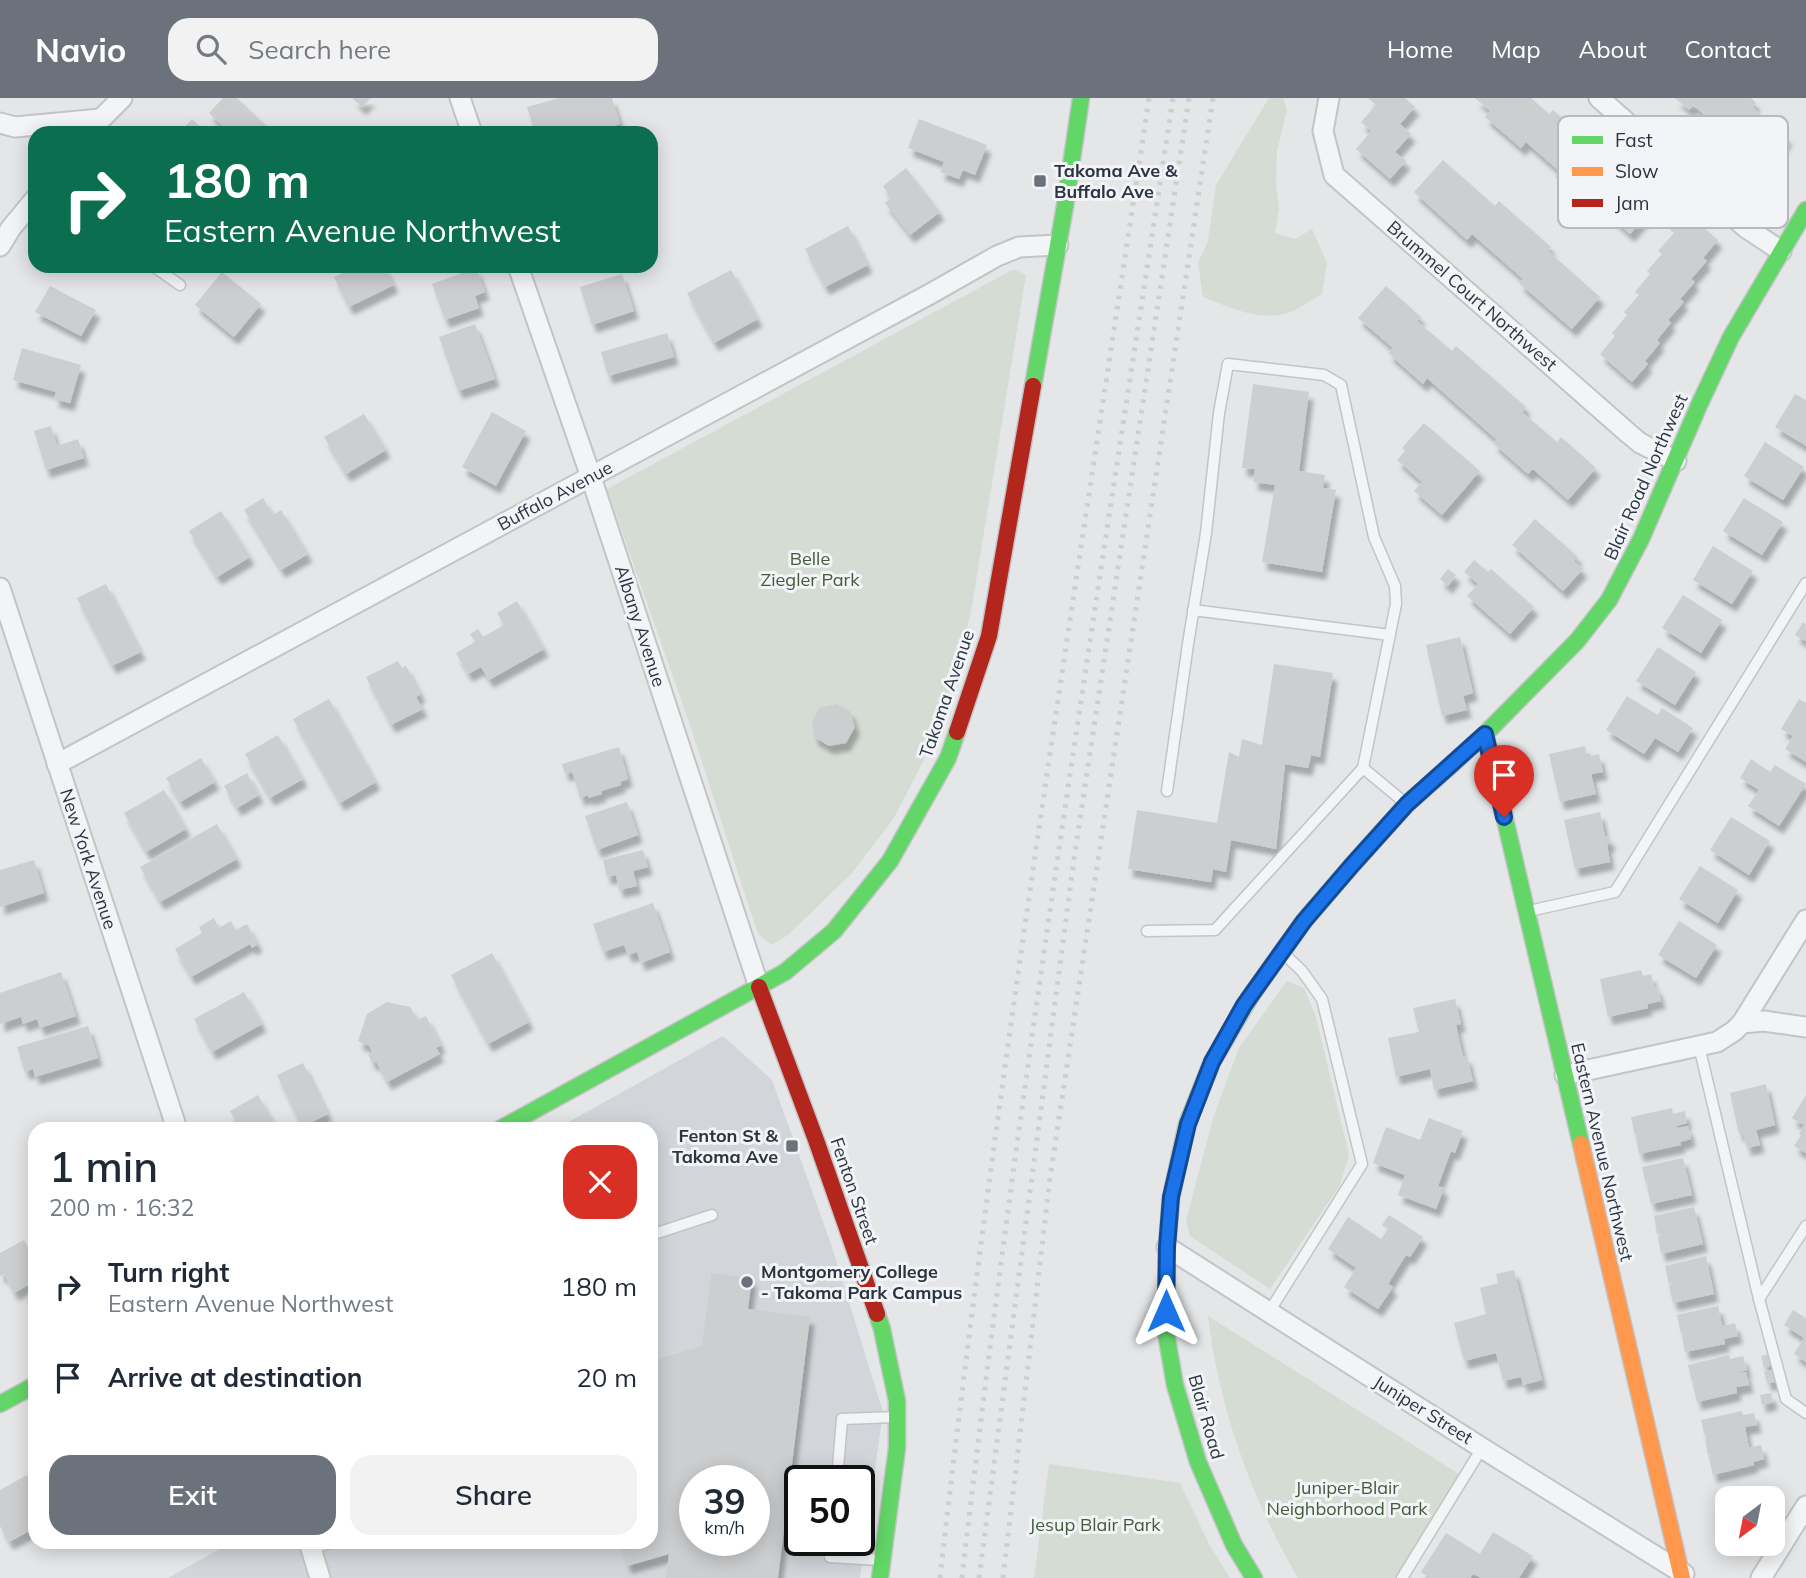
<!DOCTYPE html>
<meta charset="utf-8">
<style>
:root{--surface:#fff;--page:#f2f2f3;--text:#1f2937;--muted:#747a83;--accent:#6c727b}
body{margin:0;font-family:Mulish,sans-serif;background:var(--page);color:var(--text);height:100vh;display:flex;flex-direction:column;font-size:26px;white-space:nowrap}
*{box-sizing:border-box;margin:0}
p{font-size:23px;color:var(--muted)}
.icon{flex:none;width:38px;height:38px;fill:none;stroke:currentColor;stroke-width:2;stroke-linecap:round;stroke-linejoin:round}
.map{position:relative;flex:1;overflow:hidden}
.details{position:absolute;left:28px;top:1024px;width:630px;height:427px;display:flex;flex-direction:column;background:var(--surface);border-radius:21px;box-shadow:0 4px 18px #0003}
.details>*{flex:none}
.top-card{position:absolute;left:28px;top:28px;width:630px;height:147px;border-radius:21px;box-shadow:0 4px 18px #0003;background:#0b6e4f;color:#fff;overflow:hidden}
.needle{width:46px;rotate:212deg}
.controls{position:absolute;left:1715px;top:1388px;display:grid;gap:14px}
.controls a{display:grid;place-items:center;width:70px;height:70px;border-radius:14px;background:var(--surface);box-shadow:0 4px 18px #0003;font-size:35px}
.speed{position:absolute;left:679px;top:1367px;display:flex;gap:14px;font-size:35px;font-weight:700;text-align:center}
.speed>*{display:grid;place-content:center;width:91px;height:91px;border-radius:50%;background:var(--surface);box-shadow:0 4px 18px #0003;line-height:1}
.speed small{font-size:18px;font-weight:400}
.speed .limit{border:4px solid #111;border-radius:10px;background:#fff;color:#111}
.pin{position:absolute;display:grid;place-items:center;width:60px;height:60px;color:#fff;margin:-72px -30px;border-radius:50% 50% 50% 0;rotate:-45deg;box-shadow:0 0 7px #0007}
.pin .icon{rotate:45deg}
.me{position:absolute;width:77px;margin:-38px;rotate:0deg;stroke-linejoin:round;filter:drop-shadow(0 0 5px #0008)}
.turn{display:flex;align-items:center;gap:24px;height:147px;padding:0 21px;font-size:32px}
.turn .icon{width:91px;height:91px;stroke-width:2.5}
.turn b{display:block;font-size:49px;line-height:60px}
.round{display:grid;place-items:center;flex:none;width:74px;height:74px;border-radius:21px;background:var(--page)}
.overview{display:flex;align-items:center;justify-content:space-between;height:119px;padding:0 21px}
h1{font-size:42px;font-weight:600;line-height:52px}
.cta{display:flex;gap:14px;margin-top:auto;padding:14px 21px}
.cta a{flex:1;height:80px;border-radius:21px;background:var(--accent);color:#fff;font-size:28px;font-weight:600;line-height:80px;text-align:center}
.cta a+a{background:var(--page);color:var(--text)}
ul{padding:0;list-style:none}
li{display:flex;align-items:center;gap:21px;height:91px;padding:0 21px}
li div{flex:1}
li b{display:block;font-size:26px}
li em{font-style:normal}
header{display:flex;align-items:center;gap:42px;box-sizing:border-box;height:98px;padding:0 35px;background:var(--accent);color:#fff}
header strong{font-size:33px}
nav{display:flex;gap:38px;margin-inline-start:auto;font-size:24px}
.search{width:490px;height:63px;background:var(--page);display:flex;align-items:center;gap:18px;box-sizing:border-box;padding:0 24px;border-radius:21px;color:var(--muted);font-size:26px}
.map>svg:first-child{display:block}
.built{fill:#d2d6db;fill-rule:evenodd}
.green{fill:#d5dcd4}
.building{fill:#ccced0;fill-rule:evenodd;filter:url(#shadow)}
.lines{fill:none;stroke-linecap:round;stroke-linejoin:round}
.lane-casing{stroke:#c2c4c6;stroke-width:13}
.street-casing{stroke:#c2c4c6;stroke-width:23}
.fast-casing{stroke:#c2c4c6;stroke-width:19}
.slow-casing{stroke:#c2c4c6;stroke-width:19}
.jam-casing{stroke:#c2c4c6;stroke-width:19}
.lane{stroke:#f3f4f5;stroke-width:10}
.street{stroke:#f3f4f5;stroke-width:19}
.fast{stroke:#63d668;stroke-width:16}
.slow{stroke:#ff974d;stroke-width:16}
.jam{stroke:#b3261e;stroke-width:16}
.rail{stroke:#cdced0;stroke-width:5;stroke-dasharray:3.5 7;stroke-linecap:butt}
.route-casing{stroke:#114b97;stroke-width:18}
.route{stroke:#1a73e8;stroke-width:12}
.poi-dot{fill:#6c727b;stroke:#f2f4f7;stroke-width:2.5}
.labels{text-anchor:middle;stroke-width:6;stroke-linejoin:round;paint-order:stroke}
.poi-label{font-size:18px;font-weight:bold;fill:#2b3441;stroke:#f2f4f7;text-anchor:start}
.street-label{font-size:18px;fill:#2b3441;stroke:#f2f4f7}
.park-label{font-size:18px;fill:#425c39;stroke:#f2f4f7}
.key{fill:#f2f4f7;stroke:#b6bac0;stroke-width:2}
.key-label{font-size:19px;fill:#2b3441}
</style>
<header>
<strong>Navio</strong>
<div class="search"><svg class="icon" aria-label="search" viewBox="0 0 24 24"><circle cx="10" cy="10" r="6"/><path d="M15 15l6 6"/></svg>Search here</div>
<nav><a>Home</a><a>Map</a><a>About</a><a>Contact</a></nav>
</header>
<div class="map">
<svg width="1806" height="1480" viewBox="0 0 1806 1480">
<defs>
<filter id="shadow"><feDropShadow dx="4.5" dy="8" stdDeviation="2" flood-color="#0004"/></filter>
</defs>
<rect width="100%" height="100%" fill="#e4e6e8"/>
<path class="built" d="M723,938L772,982L831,1146L883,1314L860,1480H168L232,1444H651V1031H556ZM695,1382H754V1442H695ZM800,1382H859V1442H800Z"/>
<g class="green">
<path d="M1269,0H1283L1287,12L1277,53L1276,85L1279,111L1275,135L1295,141L1312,131L1327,165L1322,196C1311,202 1300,211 1288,215C1260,224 1229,209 1203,199L1198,165L1208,143L1216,87Z"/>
<polygon points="1014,171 1026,177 971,514 957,571 935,640 894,720 852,775 788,837 771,847 758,836 690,627 607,391"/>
<polygon points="1287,883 1304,890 1316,919 1349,1057 1340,1087 1270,1191 1190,1138 1186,1123 1213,1020 1239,950"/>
<path d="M1208,1218L1467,1381L1407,1480H1298C1251,1400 1219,1310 1208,1218Z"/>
<polygon points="1049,1366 1180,1385 1209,1446 1230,1480 1034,1480"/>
</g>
<g class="building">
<polygon points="223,0 237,0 274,35 230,35 209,15"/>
<polygon points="352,0 371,0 362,9"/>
<polygon points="559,0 612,0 620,26 590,35 535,35 527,9"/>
<polygon points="1368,0 1405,0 1415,9 1400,26 1411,36 1395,54 1406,63 1390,81 1356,51 1371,33 1361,24 1376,7"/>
<polygon points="1475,0 1531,0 1549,16 1553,12 1588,43 1585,46 1619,77 1623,72 1659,103 1630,136 1595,105 1590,110 1555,79 1560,74 1526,44 1521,50 1485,19 1490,13"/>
<polygon points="1675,0 1751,0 1756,5 1752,9 1788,40 1759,73 1723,42 1727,37 1693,7 1689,12"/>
<polygon points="192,21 207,35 179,35"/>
<polygon points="919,21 987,47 975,77 963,72 959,81 940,74 944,64 908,50"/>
<polygon points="1443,62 1495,108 1499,103 1551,149 1548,153 1600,199 1572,231 1519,185 1523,181 1472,136 1467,142 1414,94"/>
<polygon points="906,70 940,114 910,137 885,105 891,100 883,88"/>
<polygon points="1686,114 1718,142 1703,160 1707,163 1691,181 1695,184 1680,201 1684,204 1668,222 1671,225 1657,242 1660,245 1645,263 1648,266 1632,284 1600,256 1615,238 1612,235 1627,217 1624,214 1639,197 1635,194 1650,176 1647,173 1662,156 1658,153 1674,135 1670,132"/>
<polygon points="848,128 868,167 825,189 805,151"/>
<polygon points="357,168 384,168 394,187 349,209 334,179"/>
<polygon points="476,170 485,194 475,198 479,210 445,222 432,186"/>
<polygon points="731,172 758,221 714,245 687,195"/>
<polygon points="222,174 261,206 234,239 195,207"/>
<polygon points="622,176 634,213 592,227 580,189"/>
<polygon points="50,188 96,212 81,238 35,214"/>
<polygon points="1386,188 1421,219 1417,223 1452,253 1456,248 1526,309 1522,314 1557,344 1561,339 1596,370 1568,402 1533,371 1528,376 1493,345 1497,342 1427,280 1423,286 1388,255 1393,250 1358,220"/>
<polygon points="475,226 495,281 458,293 439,239"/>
<polygon points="667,235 674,259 608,278 601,254"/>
<polygon points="22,250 81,267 70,305 54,301 56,294 13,282"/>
<polygon points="1253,286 1309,294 1299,373 1325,377 1323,390 1336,392 1322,474 1262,464 1275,387 1253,384 1255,371 1242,370"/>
<polygon points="1795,296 1806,302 1806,348 1775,329"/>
<polygon points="492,314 526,333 496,388 462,369"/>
<polygon points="364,316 386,352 346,376 324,339"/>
<polygon points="1424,325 1480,373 1442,417 1414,393 1422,384 1397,362 1405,353 1402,350"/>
<polygon points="51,328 57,348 78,341 84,360 46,372 34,333"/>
<polygon points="1765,344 1804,369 1783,402 1744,378"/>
<polygon points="263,400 273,417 281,412 308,456 281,472 244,412"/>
<polygon points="1744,400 1783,424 1762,457 1723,433"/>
<polygon points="221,413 250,459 217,479 189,433"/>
<polygon points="1535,421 1578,459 1574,463 1583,471 1563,493 1512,447"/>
<polygon points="1713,448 1753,473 1732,506 1693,482"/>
<polygon points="1474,462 1488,474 1491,471 1534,509 1510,536 1467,498 1478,486 1464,474"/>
<polygon points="1448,471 1456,477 1448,488 1440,481"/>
<polygon points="106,486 141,554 112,568 77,500"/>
<polygon points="1683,497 1722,522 1701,555 1662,530"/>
<polygon points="517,503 544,551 489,582 481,569 468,576 456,555 475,544 470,536 478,531 483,539 504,527 497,515"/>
<polygon points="1803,524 1806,526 1806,543 1795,537"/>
<polygon points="1460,539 1473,595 1463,598 1467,612 1442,618 1426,547"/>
<polygon points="1658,549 1696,574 1675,607 1636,583"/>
<polygon points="398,563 402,570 406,568 421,596 416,599 423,611 391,627 366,579"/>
<polygon points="1274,566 1333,575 1320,659 1311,657 1308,670 1285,666 1276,751 1231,742 1226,774 1213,771 1211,784 1128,771 1137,712 1217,725 1229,654 1239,659 1242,641 1262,647"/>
<polygon points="1627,598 1658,617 1662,610 1693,630 1678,654 1655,640 1644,656 1606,632"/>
<polygon points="329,601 376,684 340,705 293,621"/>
<polygon points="1799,601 1806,605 1806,664 1785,651 1793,638 1781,631"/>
<polygon points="837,606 850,613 855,629 846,645 829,648 814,639 812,625 819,610"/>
<polygon points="278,637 303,681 270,700 245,656"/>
<polygon points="1585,648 1587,659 1599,656 1603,674 1591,676 1596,696 1560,704 1549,656"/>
<polygon points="619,649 628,681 620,684 621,687 601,693 602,696 588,700 588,697 580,700 572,673 565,676 562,666"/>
<polygon points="201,660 215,684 180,704 166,680"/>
<polygon points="1751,661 1770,674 1775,667 1806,686 1779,728 1748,708 1759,692 1740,680"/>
<polygon points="247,675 259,697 237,710 224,688"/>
<polygon points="164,692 186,731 146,754 124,715"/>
<polygon points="627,704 638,737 597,752 585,718"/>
<polygon points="1600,714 1605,739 1609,738 1611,746 1607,746 1610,764 1575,771 1564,722"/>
<polygon points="1731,719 1770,743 1749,777 1710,752"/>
<polygon points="217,726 237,761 160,804 140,769"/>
<polygon points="643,752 648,769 633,773 637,788 619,792 616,777 607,779 603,762"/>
<polygon points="34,762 44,795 0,809 0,772"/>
<polygon points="1700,768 1738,792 1718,825 1679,801"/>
<polygon points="653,805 670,854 641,865 637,854 628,857 624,847 603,854 593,826"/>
<polygon points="214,820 219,830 231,823 236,832 247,826 258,846 252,850 250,846 191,879 175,851 202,835 199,829"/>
<polygon points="1679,823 1717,847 1696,880 1658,857"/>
<polygon points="492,855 529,924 488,946 451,877"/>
<polygon points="1641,872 1643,878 1651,876 1654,889 1657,888 1661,903 1647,906 1648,910 1608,919 1600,881"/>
<polygon points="61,874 76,918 40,930 37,921 23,926 21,919 0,926 0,895"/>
<polygon points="244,894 262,926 212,954 194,921"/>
<polygon points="1455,901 1461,926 1456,927 1463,959 1467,958 1473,983 1434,992 1430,971 1396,979 1388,940 1419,934 1413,910"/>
<polygon points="387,904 410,909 417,922 426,918 441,947 436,950 440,956 387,984 376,963 372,965 368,956 373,955 369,948 358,943 367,916"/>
<polygon points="88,928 98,960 35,979 33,971 25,974 17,949"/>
<polygon points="303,965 328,1016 302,1029 277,977"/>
<polygon points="1766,986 1775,1027 1756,1032 1760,1047 1747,1050 1743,1035 1739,1036 1730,995"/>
<polygon points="258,997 277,1031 240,1031 230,1013"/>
<polygon points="1806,997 1806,1055 1794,1048 1801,1037 1799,1036 1804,1027 1792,1020"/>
<polygon points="1672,1010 1673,1016 1685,1013 1687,1025 1676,1028 1677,1030 1688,1028 1691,1041 1680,1044 1681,1047 1639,1056 1636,1039 1638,1039 1637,1036 1635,1037 1631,1019"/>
<polygon points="1429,1020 1463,1033 1455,1055 1451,1053 1438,1088 1444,1090 1436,1111 1398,1097 1405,1077 1373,1065 1386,1029 1420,1042"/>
<polygon points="1683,1060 1692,1097 1651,1106 1647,1089 1649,1088 1648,1085 1646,1086 1642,1069"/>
<polygon points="1694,1109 1703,1146 1661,1156 1658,1139 1661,1138 1660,1135 1657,1136 1654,1118"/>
<polygon points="1389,1117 1423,1139 1410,1159 1406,1157 1388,1186 1393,1189 1378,1211 1344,1189 1356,1170 1328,1151 1348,1119 1381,1141 1388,1131 1382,1127"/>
<polygon points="24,1142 35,1163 35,1183 14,1195 4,1176 0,1178 0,1155"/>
<polygon points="1706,1158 1714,1196 1673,1205 1669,1188 1672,1186 1669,1186 1665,1168"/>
<polygon points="1514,1172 1542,1282 1523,1287 1521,1279 1503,1283 1496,1255 1464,1263 1454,1225 1486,1216 1480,1190 1498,1185 1496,1176"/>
<path d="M711,1175L752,1180L748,1211L810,1219L778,1480H666L669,1456L627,1468L620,1444H651V1263L702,1248ZM695,1382H754V1442H695Z"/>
<polygon points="1718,1208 1722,1228 1735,1225 1738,1238 1724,1241 1725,1246 1685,1254 1682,1237 1683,1236 1681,1235 1677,1217"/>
<polygon points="1793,1212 1806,1220 1806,1264 1794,1256 1804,1240 1784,1227"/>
<polygon points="1770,1256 1772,1267 1764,1270 1761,1258"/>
<polygon points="1729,1257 1730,1261 1743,1258 1747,1272 1733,1276 1746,1274 1749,1287 1736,1289 1737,1295 1697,1304 1693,1287 1694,1286 1694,1284 1692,1284 1688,1267"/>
<polygon points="1773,1272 1776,1284 1767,1285 1764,1273"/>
<polygon points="1771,1295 1773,1304 1762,1307 1760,1297"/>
<polygon points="1742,1313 1743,1317 1754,1315 1757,1327 1745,1329 1749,1350 1761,1347 1764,1361 1753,1364 1754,1367 1713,1377 1709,1359 1711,1358 1711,1356 1708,1357 1705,1341 1707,1341 1706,1338 1705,1338 1701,1322"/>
<polygon points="27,1377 35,1391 35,1430 9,1444 0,1428 0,1392"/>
<polygon points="1493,1434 1533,1458 1519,1480 1481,1480 1473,1476 1470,1480 1430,1480 1421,1474 1446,1435 1480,1456"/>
</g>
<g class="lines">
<g class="lane-casing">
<g id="lane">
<polyline points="153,168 180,187"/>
<polyline points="1193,512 1390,537"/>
<polyline points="1167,693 1188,546 1206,435 1219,315 1228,266 1324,277 1341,287 1374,439 1395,488 1396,506 1363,670"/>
<polyline points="1529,813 1615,794 1806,485"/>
<polyline points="1147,833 1215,832 1363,670 1404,704"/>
<polyline points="1699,948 1759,1201 1786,1301 1806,1315"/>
<polyline points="651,1137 712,1117"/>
<polyline points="1759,1201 1806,1128"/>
<polyline points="1269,1214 1362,1066 1322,901 1302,873 1283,855"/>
<polyline points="837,1382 842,1321 896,1319"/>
<polyline points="832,1442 830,1459 880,1462"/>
<polyline points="311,1451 332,1444"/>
<polyline points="1402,1480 1482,1350"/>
</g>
</g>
<g class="street-casing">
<g id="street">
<polyline points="460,0 472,35"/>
<polyline points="1329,0 1323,33 1334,77 1628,335 1640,345 1676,363"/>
<polyline points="1599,0 1745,129 1781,153"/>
<polyline points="0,25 15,29 100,21"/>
<polyline points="93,29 122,0"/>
<polyline points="0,148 11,130 35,101"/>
<polyline points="518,168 591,379 759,889"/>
<polyline points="0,490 177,1031"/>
<polyline points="57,666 930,196 997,158 1019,149 1058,147"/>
<polyline points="1742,925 1806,822"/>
<polyline points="1565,977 1717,944 1734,933 1742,925 1764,923 1806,929"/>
<polyline points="1167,1149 1482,1350 1684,1476"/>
<polyline points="309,1444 320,1480"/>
<polyline points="1761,1480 1806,1408"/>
</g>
</g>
<g class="fast-casing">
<g id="fast">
<polyline points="1033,288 1065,108 1081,0"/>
<polyline points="1485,636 1581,1046"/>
<polyline points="1449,669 1485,636 1577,543 1609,502 1641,441 1700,305 1731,239 1806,112"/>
<polyline points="1252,896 1212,964 1187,1026 1171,1099 1167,1149 1166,1235 1175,1287 1198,1364 1234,1447 1254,1480"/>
<polyline points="500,1031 785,874 834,833 890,763 948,660 957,634"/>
<polyline points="877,1216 882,1231 897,1303 897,1350 880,1480"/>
<polyline points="0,1306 35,1287"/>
</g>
</g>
<g class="slow-casing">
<g id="slow">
<polyline points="1252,896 1304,823 1353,766 1407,706 1449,669"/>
<polyline points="1581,1046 1682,1480"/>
</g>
</g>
<g class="jam-casing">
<g id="jam">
<polyline points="957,634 989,538 1033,288"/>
<polyline points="759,889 816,1042 877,1216"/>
</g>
</g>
<use href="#lane" class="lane"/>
<use href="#street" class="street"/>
<use href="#fast" class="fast"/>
<use href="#slow" class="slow"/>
<use href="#jam" class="jam"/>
<g class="rail">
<path d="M940,1480C996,985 1075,493 1149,0"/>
<path d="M962,1480C1019,985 1098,493 1173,0"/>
<polyline points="979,1480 1074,761 1189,0"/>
<polyline points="1003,1480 1050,1080 1213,0"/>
</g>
</g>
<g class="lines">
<g class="route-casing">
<polyline id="route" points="1166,1213 1167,1149 1171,1099 1188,1026 1212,964 1244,907 1304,823 1353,766 1407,706 1485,636 1504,719"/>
</g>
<use href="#route" class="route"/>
</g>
<g class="poi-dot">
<rect x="1033" y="76" width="14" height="14" rx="3.5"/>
<rect x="785" y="1041" width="14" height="14" rx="3.5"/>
<circle cx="747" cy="1184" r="7"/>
</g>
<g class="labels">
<g class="poi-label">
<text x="1054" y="79">Takoma Ave &amp;<tspan x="1054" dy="21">Buffalo Ave</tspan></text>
<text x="778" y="1044" text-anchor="end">Fenton St &amp;<tspan x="778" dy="21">Takoma Ave</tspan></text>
<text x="761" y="1180">Montgomery College<tspan x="761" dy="21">- Takoma Park Campus</tspan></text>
</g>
<g class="street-label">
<text transform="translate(1472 198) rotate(41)" y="6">Brummel Court Northwest</text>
<text transform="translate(1646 379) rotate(-66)" y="6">Blair Road Northwest</text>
<text transform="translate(555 398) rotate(-28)" y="6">Buffalo Avenue</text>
<text transform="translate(640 528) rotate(72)" y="6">Albany Avenue</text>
<text transform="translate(947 596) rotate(-71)" y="6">Takoma Avenue</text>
<text transform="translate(88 761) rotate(72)" y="6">New York Avenue</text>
<text transform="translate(1602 1054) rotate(77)" y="6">Eastern Avenue Northwest</text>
<text transform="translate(854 1093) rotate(71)" y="6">Fenton Street</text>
<text transform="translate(1423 1312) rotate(32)" y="6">Juniper Street</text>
<text transform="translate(1206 1319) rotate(74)" y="6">Blair Road</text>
</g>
<g class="park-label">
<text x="810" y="467">Belle<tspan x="810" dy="21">Ziegler Park</tspan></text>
<text x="1347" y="1396">Juniper-Blair<tspan x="1347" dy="21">Neighborhood Park</tspan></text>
<text x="1095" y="1433">Jesup Blair Park</text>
</g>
</g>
<rect x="1558" y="18" width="230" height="112" rx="10" class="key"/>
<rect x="1572" y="38" width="31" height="8" fill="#63d668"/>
<rect x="1572" y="69" width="31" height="9" fill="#ff974d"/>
<rect x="1572" y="101" width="31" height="8" fill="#b3261e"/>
<g class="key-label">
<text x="1615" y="49">Fast</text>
<text x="1615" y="80">Slow</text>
<text x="1615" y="112">Jam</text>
</g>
</svg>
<div class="controls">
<a><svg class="needle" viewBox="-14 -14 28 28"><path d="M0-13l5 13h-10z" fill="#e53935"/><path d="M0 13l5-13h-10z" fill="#747a83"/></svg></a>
</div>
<div class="speed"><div>39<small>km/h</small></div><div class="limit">50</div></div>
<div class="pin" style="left:1504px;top:719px;background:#d93025"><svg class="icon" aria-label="arrive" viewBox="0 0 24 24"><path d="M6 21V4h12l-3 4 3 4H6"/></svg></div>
<svg class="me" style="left:1166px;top:1213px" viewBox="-20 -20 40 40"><path d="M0-17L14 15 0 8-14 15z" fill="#1a73e8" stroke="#fff" stroke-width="4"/></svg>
<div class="top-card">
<div class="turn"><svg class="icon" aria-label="right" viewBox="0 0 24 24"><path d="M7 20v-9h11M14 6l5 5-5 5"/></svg><div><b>180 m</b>Eastern Avenue Northwest</div></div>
</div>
<section class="details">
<div class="overview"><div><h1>1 min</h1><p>200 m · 16:32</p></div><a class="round" style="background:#d93025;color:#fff"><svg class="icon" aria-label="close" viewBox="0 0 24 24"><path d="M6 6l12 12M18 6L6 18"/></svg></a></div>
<ul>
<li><svg class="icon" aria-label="right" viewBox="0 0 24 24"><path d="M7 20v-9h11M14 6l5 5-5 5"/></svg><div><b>Turn right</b><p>Eastern Avenue Northwest</p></div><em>180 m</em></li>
<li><svg class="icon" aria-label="arrive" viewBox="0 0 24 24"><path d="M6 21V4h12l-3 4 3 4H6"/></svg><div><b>Arrive at destination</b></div><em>20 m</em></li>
</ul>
<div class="cta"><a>Exit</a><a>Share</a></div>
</section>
</div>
